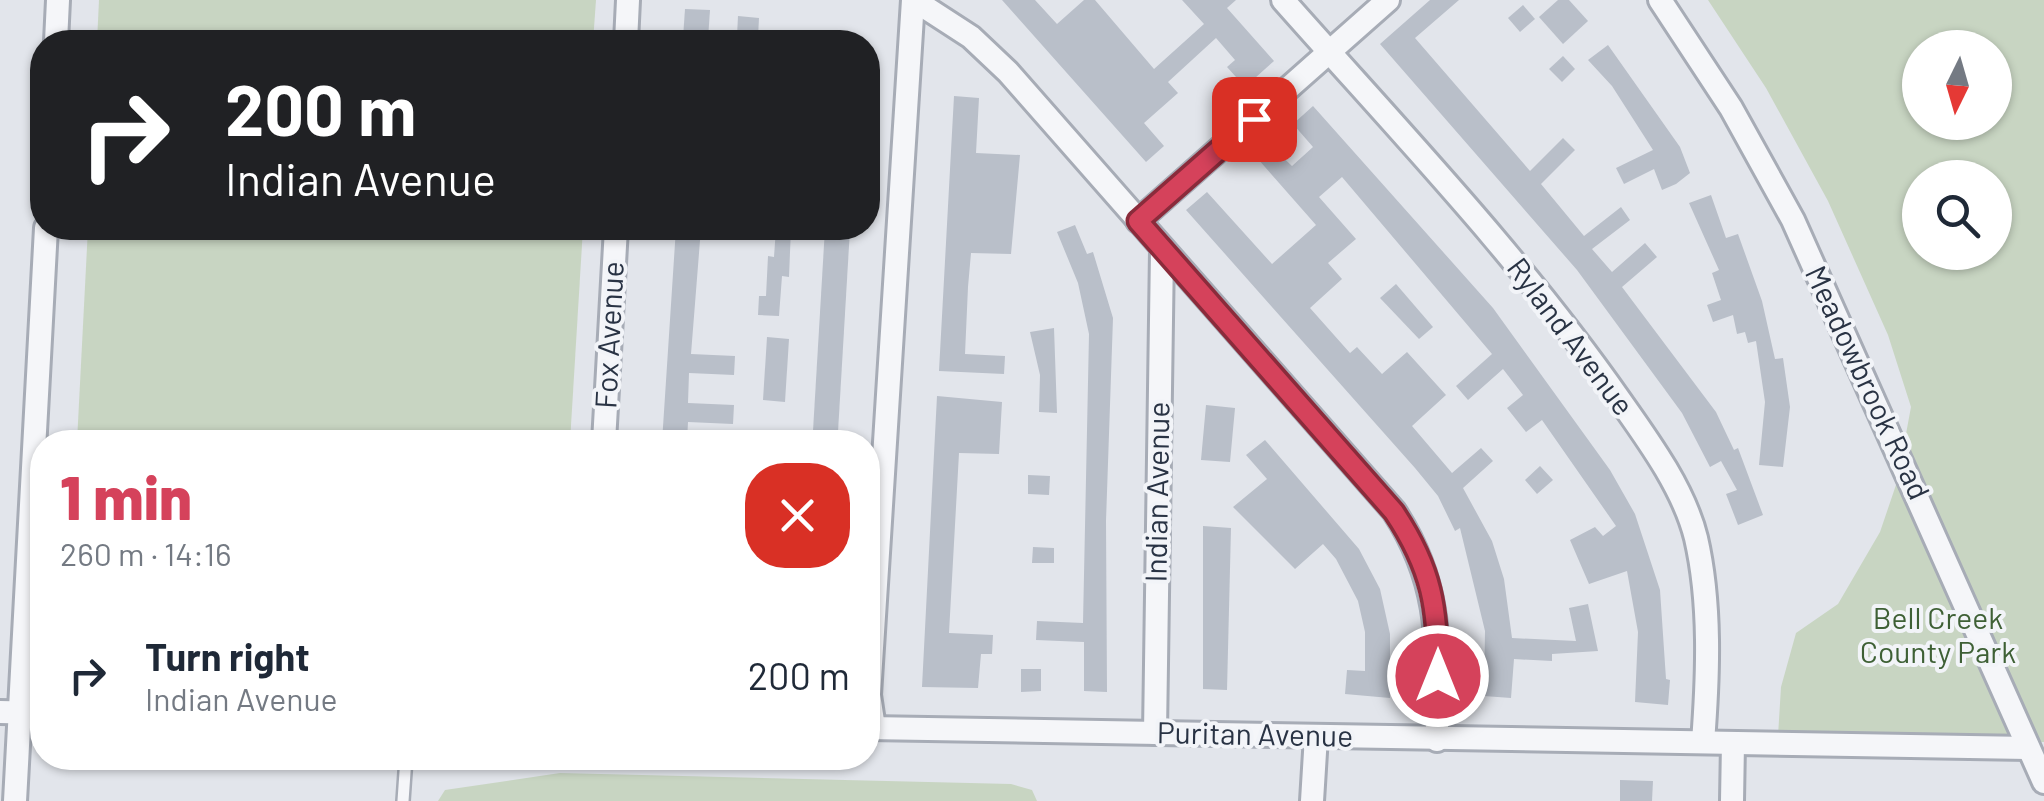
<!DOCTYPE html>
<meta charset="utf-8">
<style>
:root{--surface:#fff;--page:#f6f6f7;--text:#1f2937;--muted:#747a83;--accent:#d5425b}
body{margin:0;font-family:Barlow,sans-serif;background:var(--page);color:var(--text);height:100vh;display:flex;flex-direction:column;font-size:38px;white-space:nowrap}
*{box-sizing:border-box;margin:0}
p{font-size:32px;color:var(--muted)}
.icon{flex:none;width:55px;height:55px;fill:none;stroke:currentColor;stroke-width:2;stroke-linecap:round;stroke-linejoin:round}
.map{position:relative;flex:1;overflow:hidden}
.drawer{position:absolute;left:30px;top:430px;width:850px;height:340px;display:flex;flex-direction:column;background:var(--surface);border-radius:40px;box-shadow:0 2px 8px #0004}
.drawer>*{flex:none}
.banner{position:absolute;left:30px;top:30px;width:850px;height:210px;border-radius:40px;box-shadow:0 2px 8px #0004;background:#202124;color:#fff;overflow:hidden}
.needle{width:65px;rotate:185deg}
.tools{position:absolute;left:1902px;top:30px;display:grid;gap:20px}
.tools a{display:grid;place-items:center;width:110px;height:110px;border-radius:50%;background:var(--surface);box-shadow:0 2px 8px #0004;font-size:50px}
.pin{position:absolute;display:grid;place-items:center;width:85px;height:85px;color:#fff;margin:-42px;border-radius:20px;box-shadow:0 5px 15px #0006}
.me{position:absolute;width:110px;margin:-55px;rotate:0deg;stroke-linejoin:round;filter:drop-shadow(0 0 8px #0008)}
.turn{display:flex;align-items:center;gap:35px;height:210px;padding:0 30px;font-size:45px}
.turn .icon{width:130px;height:130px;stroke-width:2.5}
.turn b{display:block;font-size:70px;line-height:85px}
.round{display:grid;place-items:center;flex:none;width:105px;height:105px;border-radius:40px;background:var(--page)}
.summary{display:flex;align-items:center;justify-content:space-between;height:170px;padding:0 30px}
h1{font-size:60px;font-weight:800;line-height:75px;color:var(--accent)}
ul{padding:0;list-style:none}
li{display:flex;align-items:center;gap:30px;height:150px;padding:0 30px}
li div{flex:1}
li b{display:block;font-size:38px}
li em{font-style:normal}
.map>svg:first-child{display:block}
.green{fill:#c8d5c2;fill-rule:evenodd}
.building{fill:#b9bfc9}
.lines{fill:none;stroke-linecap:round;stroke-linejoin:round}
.service-casing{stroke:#a7acb6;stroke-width:16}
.minor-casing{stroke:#a7acb6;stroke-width:28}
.service{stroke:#f5f6f9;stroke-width:11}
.minor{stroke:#f5f6f9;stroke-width:22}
.route-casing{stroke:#8a2b3b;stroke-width:25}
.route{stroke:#d5425b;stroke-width:18}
.labels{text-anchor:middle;stroke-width:8;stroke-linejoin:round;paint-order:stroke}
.street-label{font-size:30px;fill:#293344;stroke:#f2f4f8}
.park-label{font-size:30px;fill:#3e6035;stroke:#f2f4f8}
</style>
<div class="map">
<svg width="2044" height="801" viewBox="0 0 2044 801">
<rect width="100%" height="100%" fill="#e2e5eb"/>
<g class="green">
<polygon points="99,0 596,0 593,42 97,42"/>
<path d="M1708,0H2044V742L1778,736L1781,687L1796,633L1838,604L1880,532L1897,482L1911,407L1888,335L1828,201L1766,88ZM1920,48H1995V122H1920ZM1920,178H1995V252H1920Z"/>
<polygon points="88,228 583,228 570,442 77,442"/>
<polygon points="560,773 1011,784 1032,790 1037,801 438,801 445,790"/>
</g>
<g class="building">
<polygon points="1002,0 1035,0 1057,24 1084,0 1095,0 1154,69 1204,24 1182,0 1236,0 1227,8 1274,61 1245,87 1227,67 1235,60 1216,38 1168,82 1178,93 1144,123 1164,146 1146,162"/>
<polygon points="1430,0 1459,0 1415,38 1530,171 1563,138 1575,150 1541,184 1584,236 1621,207 1630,220 1592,249 1612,272 1645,243 1657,257 1622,287 1716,412 1734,450 1738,448 1763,515 1738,525 1726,494 1737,490 1721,461 1710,467 1682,413 1577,270 1380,44"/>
<polygon points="1558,0 1569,0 1588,21 1563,44 1539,17"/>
<polygon points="1523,5 1535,19 1520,32 1508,18"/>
<polygon points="685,9 710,10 708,39 683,38"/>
<polygon points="738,16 759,18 758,37 737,36"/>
<polygon points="1608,45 1680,147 1690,173 1676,184 1662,190 1654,169 1624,184 1616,168 1653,150 1612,86 1588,60"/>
<polygon points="1563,56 1575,69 1562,82 1549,69"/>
<polygon points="954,96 979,98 976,153 1020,155 1011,254 971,253 968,287 965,354 1005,356 1004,374 939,371"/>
<polygon points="1313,106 1493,308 1610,470 1635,514 1660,590 1666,679 1670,680 1668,705 1635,702 1638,632 1627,571 1589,584 1570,540 1595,527 1603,536 1616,526 1542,420 1526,432 1507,408 1523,395 1503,369 1468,400 1456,386 1492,354 1342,177 1319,197 1356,239 1328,263 1342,279 1310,308 1350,353 1357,347 1382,374 1407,352 1446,395 1412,426 1452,473 1481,448 1493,461 1463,488 1492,541 1504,579 1512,638 1576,641 1569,608 1588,604 1598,651 1552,654 1552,661 1514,659 1511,698 1484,696 1485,631 1460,528 1455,531 1438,496 1415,468 1186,210 1207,192 1272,264 1316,225 1258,159 1271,146 1292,166 1313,147 1293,124"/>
<polygon points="1711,195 1726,238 1738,234 1762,301 1775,359 1783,358 1790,407 1783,467 1759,465 1765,402 1756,341 1748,343 1745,332 1737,334 1733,315 1713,322 1707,305 1721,300 1712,273 1719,270 1689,203"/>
<polygon points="1075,225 1087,254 1093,252 1113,318 1106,521 1107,692 1084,691 1084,642 1036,640 1037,621 1083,623 1089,334 1078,283 1057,232"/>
<polygon points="676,228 701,228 691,354 735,356 734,375 689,373 688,403 734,405 733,424 688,422 687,442 662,442"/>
<polygon points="776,228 791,228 789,277 782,276 779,316 758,315 759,296 766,296 768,256 774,257"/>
<polygon points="825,228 850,229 838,432 813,431"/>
<polygon points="1396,284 1433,327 1419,339 1380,298"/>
<polygon points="1054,328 1057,413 1039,412 1040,375 1030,332"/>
<polygon points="767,337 789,339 785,402 763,400"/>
<polygon points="937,396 1002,402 999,454 959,453 949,633 993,635 992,654 981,654 978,688 922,687"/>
<polygon points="1206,405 1235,408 1230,462 1201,460"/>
<polygon points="1265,440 1359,549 1380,589 1390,634 1390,698 1345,694 1347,670 1365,671 1365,632 1358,601 1336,559 1323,544 1295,569 1233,507 1267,479 1246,455"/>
<polygon points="1540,466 1553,480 1537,494 1525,480"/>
<polygon points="1028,475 1050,476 1049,495 1028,494"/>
<polygon points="1203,526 1231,528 1227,690 1203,689"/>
<polygon points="1033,547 1054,548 1054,563 1032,563"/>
<polygon points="1021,669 1041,669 1041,691 1021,692"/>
<polygon points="1620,780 1653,781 1652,801 1620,801"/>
</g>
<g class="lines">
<g class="service-casing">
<polyline id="service" points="403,801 406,758"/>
</g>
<g class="minor-casing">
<g id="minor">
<path d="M914,0L971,37L1008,72L1394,511C1445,589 1437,651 1437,740"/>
<path d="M1283,0C1398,130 1519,256 1619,399C1648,440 1684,489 1696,538C1711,603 1708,676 1703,742"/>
<polyline points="1660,0 1731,108 1793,220 2044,782"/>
<polyline points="56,42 58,0"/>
<polyline points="626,42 628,0"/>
<polyline points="1138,221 1388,0"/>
<polyline points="604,442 616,228"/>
<polyline points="0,712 42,713"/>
<polyline points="868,728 2028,748"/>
<polyline points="874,728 869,695 913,0"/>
<polyline points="1155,733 1162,251"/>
<polyline points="15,801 46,228"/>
<polyline points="1312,801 1316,736"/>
<polyline points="1732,801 1733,743"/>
</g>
</g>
<use href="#service" class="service"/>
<use href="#minor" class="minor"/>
</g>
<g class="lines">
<g class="route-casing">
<path id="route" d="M1254,119L1138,221L1394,512C1432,569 1438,608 1438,676"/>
</g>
<use href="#route" class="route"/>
</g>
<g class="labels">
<g class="street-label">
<text transform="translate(610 335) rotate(-87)" y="10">Fox Avenue</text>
<text transform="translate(1570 337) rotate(53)" y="10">Ryland Avenue</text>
<text transform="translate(1867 383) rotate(65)" y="10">Meadowbrook Road</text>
<text transform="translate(1158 492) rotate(-89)" y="10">Indian Avenue</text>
<text transform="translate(1255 735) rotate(1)" y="10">Puritan Avenue</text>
</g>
<g class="park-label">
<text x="1938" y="629">Bell Creek<tspan x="1938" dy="34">County Park</tspan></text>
</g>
</g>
</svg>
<div class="tools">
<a><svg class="needle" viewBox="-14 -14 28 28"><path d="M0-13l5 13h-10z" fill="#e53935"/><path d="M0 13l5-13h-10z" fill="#747a83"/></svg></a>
<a><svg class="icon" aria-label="search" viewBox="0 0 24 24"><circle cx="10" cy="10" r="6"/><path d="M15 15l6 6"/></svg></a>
</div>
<div class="pin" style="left:1254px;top:119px;background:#d93025"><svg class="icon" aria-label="arrive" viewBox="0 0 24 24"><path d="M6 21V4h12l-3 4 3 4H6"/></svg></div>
<svg class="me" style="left:1438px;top:676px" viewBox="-20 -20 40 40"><circle r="17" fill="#d5425b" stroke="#fff" stroke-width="3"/><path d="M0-11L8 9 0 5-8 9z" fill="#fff"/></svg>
<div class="banner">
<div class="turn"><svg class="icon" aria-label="right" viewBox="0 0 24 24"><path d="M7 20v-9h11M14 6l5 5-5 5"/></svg><div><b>200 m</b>Indian Avenue</div></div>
</div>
<section class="drawer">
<div class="summary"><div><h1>1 min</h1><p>260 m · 14:16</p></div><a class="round" style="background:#d93025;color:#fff"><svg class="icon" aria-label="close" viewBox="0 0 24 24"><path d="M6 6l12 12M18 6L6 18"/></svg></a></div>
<ul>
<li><svg class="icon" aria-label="right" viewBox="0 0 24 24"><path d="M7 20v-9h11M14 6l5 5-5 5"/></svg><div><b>Turn right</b><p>Indian Avenue</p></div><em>200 m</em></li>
</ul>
</section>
</div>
